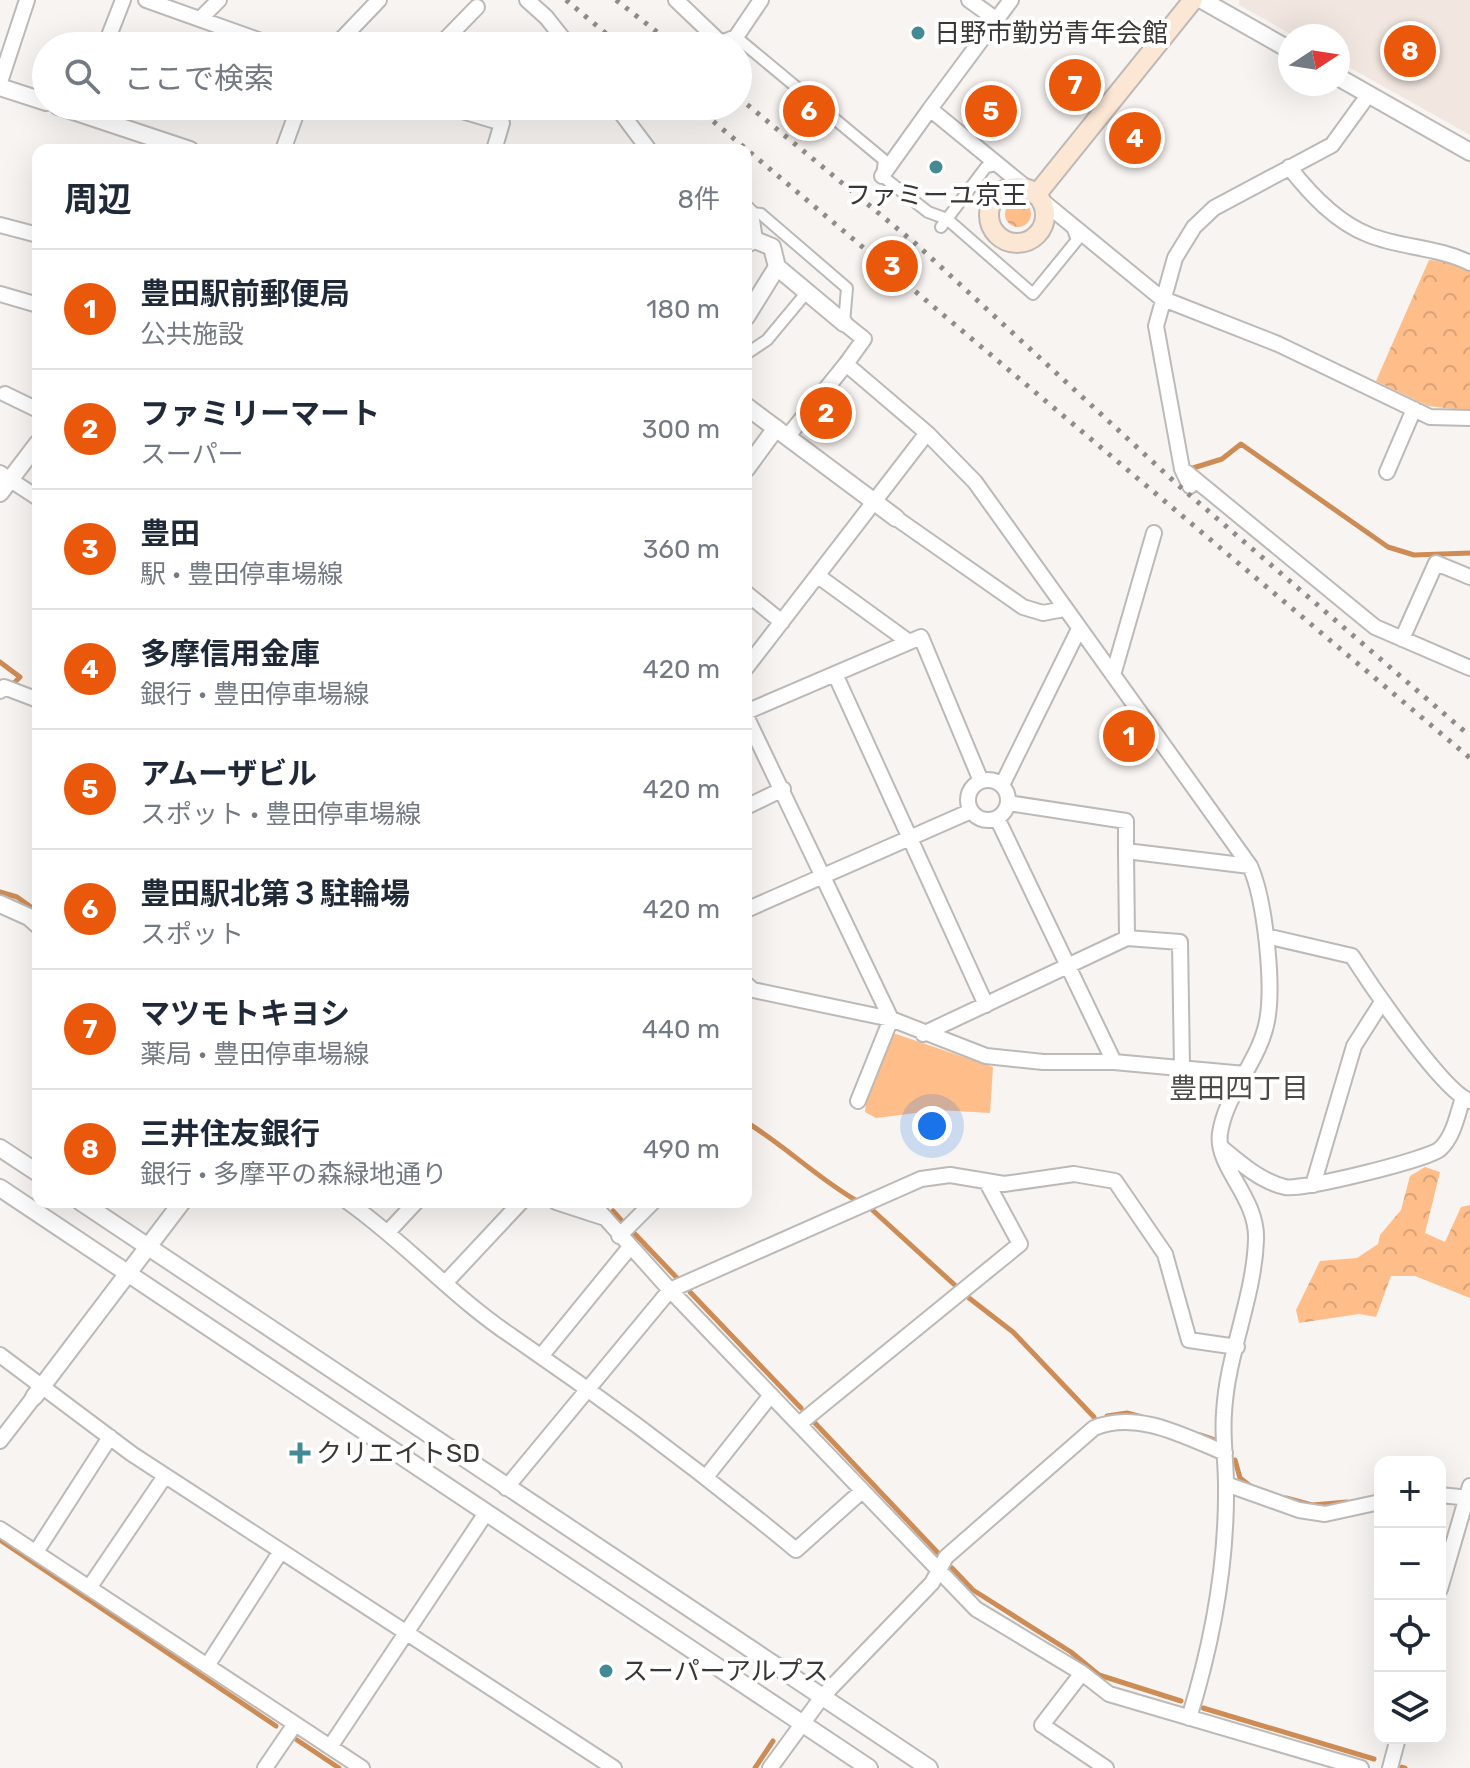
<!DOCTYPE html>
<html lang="ja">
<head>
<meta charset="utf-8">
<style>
  :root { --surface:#fff; --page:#f2f2f3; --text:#1f2937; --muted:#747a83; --line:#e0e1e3; --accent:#ea580c }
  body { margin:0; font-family:Rubik,"Noto Sans JP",sans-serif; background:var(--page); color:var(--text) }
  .controls { position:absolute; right:24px; bottom:24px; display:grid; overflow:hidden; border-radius:16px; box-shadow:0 8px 32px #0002 }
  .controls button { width:72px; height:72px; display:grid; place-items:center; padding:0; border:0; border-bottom:2px solid var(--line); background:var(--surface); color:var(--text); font:40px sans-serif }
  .compass { position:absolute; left:1278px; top:24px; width:72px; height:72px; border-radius:50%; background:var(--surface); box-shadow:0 8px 32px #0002; rotate:78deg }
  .you { position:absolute; left:932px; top:1126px; width:28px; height:28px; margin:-20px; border:6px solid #fff; border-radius:50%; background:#1a73e8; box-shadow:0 0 0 12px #1a73e833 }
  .badge { display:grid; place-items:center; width:52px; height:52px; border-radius:50%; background:var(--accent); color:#fff; font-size:26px; font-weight:700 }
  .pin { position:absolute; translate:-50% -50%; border:4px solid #fff; box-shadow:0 2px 8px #0006 }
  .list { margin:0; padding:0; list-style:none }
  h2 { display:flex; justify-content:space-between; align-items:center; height:104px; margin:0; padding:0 32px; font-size:34px }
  h2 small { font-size:26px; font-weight:400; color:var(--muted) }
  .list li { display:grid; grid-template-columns:52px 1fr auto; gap:24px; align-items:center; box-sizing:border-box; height:120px; padding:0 32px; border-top:2px solid var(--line) }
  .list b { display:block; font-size:30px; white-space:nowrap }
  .list p { margin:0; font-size:26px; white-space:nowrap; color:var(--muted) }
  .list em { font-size:26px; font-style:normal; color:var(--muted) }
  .icon { flex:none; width:44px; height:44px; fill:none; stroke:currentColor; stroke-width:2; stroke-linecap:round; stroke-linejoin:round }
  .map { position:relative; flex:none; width:1470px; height:1768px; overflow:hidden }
  .search { position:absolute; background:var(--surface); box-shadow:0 8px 32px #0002; left:32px; top:32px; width:720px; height:88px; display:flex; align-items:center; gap:20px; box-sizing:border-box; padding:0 28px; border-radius:44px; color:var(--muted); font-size:30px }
  .panel { position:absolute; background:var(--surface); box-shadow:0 8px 32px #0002; left:32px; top:144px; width:720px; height:1064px; border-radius:16px }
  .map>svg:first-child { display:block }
  .built { fill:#f2e7e0 }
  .forest { fill:url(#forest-crowns) }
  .green { fill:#febd89 }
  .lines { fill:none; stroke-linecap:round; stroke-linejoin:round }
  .stream { stroke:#cd8c56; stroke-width:5 }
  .pedestrian-casing { stroke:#bdb9b6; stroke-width:14 }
  .minor-casing { stroke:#bdb9b6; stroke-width:18 }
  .tertiary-casing { stroke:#bdb9b6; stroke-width:20 }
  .secondary-casing { stroke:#bdb9b6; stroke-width:22 }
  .pedestrian { stroke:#fff; stroke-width:10 }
  .minor { stroke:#fff; stroke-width:14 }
  .tertiary { stroke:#fff; stroke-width:16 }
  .secondary { stroke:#fce6d4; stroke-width:18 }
  .rail { stroke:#8f8d8b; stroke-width:5; stroke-dasharray:4 8; stroke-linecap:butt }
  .poi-dot { fill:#448a95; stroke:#fff; stroke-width:3 }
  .labels { text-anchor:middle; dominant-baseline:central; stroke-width:8; stroke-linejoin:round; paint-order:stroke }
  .poi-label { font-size:26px; fill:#3a3837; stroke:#fff; text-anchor:start }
  .neighbourhood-label { font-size:28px; fill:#4d4947; stroke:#fff }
</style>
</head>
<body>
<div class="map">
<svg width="1470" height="1768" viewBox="0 0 1470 1768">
  <defs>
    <pattern id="forest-crowns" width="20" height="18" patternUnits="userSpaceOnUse" patternTransform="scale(2)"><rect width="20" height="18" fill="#febd89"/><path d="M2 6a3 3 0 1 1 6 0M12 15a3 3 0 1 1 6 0" fill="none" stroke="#daa377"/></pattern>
  </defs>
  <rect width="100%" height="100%" fill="#f8f4f1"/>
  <path class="built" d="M1239 0H1470V135L1338 61V36H1294L1239 5Z"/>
  <path class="forest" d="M1005 214a13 13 0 1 1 26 0a13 13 0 1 1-26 0Z
    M1429 260 1453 262 1470 272V411L1428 406 1376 381Z
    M1425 1167 1440 1172 1425 1233 1445 1242 1461 1207 1470 1205V1298L1415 1276H1391L1376 1317 1359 1314 1299 1323 1296 1310 1320 1261 1357 1258 1378 1244 1380 1235 1401 1210 1410 1176Z"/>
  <path class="green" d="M893 1033 993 1067 990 1113 939 1110 876 1118 865 1112 869 1076Z"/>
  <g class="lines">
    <path class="stream" d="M1193 468 1222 459 1241 444 1388 547 1414 555 1470 553
      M0 662 20 677 10 687
      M0 892 17 897 38 912
      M746 1122C786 1146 819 1180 859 1202
      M868 1206 969 1298 1013 1332 1094 1417
      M613 1211 622 1221
      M633 1232 678 1279
      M690 1292 801 1408
      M1107 1416 1127 1413 1142 1417
      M814 1422 940 1555
      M1201 1435 1218 1441
      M1235 1460 1240 1478 1253 1488
      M1286 1498 1312 1505 1347 1502
      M0 1540 276 1726
      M952 1568 973 1590 1071 1652 1099 1675 1181 1701
      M1203 1708 1374 1759
      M297 1740 339 1768
      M1402 1767 1405 1768
      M755 1768 773 1741"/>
    <defs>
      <path id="pedestrian" d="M736 37 884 160 882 176 928 212 947 219 941 227
        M997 165 986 167 947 219 1033 294 1077 240 1072 227
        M751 213 761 214 847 288 844 323
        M746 354 767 340 807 292"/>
      <path id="minor" d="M146 0 275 46
        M527 0 546 17 569 46
        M676 0 721 43 736 37 761 0
        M969 0 997 20
        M200 19 219 0
        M105 46 123 0
        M335 46 379 0
        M439 46 477 7
        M0 82 27 0
        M445 106 502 123 494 150
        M616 106 649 150
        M930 109 1011 0
        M283 150 299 106
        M1289 167C1310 194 1336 222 1369 235 1401 248 1438 247 1470 263
        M882 176 930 109 1161 298 1278 344 1430 417 1470 418
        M746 208 751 213 755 240
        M0 225 38 235
        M0 294 38 305
        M844 323 864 339 846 364 927 433 975 482 1250 866C1265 899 1274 985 1267 1021 1260 1060 1226 1093 1220 1133 1215 1167 1258 1197 1256 1240 1254 1298 1227 1354 1224 1413 1222 1437 1226 1461 1226 1485 1227 1566 1213 1641 1189 1718
        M5 394 38 410
        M788 436 846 364
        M1186 472 1375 627 1470 668
        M1387 472 1414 409
        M0 473 38 498
        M1190 486 1182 469 1156 326 1175 258 1194 227 1214 208 1332 145 1369 94
        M896 518 1023 607 1043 613 1064 609
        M818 576 909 642
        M746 593 782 622
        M1402 639 1436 563 1470 577
        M746 668 927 433
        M835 674 986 1005
        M1113 675 1154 533
        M0 691 4 687 38 700
        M746 712 921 637 981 781
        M746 716 891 1019 858 1101
        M968 800a20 20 0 1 1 40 0a20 20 0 1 1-40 0Z
        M1002 785 1079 629
        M1008 803 1126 821V851L1250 866
        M746 807 783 789
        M997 818 1114 1062
        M746 910 971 811
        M1266 936 1352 956C1370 984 1443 1092 1470 1101
        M1127 938 1180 942 1182 1067
        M746 984 753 990 891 1019 986 1056 1043 1062H1114L1245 1074
        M923 1034 1127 938 1126 851
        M1222 1148C1240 1163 1262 1182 1285 1187 1301 1191 1429 1159 1440 1149 1454 1136 1457 1115 1463 1098
        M1313 1185 1354 1046 1382 1002
        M348 1202C406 1243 454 1298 513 1337 611 1404 705 1475 796 1550L862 1491
        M556 1202 602 1217
        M591 1202 670 1290 976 1609 1082 1673 1109 1694 1361 1768
        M389 1231 416 1202
        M619 1236 653 1202
        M447 1281 521 1202
        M0 1355 132 1454 614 1768
        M542 1355 630 1247
        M799 1424 1020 1244 986 1181
        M0 1441 34 1397
        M706 1477 771 1395
        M1226 1484 1299 1510 1325 1514 1380 1502
        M506 1488 670 1290 921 1179 950 1175 1004 1184 1074 1174 1115 1181 1165 1254 1189 1340 1237 1347
        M1440 1495 1470 1498
        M0 1529 362 1768
        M36 1552 110 1437
        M89 1588 165 1476
        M1440 1589 1470 1486
        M207 1666 281 1551
        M1082 1673 1042 1725 1106 1768
        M330 1747 486 1513
        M265 1768 295 1724
        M770 1768 822 1697 932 1583 946 1557 1094 1428C1137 1410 1184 1436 1225 1453
        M1390 1768 1398 1738"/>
      <path id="tertiary" d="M1202 0 1290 50
        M1338 77 1470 152
        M0 87 46 102
        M58 106 190 150
        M746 244 755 240 772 247 777 267 746 317
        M777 267 844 323
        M746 406 896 518
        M746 469 776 428
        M0 493 38 443
        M0 904 29 917 38 925
        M0 1148 38 1173
        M0 1188 869 1768
        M81 1202 929 1768
        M34 1397 182 1202"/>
      <path id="secondary" d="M989 215a28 28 0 1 1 56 0a28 28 0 1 1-56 0Z
        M1036 195 1193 0"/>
    </defs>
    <use href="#pedestrian" class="pedestrian-casing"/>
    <use href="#minor" class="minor-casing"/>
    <use href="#tertiary" class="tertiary-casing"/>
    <use href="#secondary" class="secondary-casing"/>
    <use href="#pedestrian" class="pedestrian"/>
    <use href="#minor" class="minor"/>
    <use href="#tertiary" class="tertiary"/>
    <use href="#secondary" class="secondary"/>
    <path class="rail" d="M566 0 621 46
      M616 0 675 46
      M738 97 916 244 1178 485 1470 736
      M695 106 1470 758"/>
  </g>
  <g class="poi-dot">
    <circle cx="918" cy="33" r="8"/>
    <circle cx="936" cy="167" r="8"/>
    <path d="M296 1441h8v8h8v8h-8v8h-8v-8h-8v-8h8z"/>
    <circle cx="606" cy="1671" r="8"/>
  </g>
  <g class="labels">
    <g class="poi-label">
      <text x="934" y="33">日野市勤労青年会館</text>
      <text x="936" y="195" text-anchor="middle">ファミーユ京王</text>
      <text x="316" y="1453">クリエイトSD</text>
      <text x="622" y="1671">スーパーアルプス</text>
    </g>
    <g class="neighbourhood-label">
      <text x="1239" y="1088">豊田四丁目</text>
    </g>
  </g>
</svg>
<div class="controls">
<button>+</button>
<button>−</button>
<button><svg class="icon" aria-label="locate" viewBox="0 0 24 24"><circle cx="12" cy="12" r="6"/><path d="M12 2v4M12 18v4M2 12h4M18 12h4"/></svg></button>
<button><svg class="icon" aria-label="layers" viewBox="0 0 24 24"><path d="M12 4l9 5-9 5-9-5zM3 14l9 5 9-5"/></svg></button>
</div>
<svg class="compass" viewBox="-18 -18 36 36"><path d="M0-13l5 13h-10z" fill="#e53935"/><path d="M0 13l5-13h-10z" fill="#747a83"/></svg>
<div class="you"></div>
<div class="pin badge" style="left:1129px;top:736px">1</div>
<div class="pin badge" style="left:826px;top:413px">2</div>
<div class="pin badge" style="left:892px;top:266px">3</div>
<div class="pin badge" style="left:1135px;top:138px">4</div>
<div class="pin badge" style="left:991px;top:111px">5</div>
<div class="pin badge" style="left:809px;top:111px">6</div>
<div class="pin badge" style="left:1075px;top:85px">7</div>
<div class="pin badge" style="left:1410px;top:51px">8</div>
<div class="search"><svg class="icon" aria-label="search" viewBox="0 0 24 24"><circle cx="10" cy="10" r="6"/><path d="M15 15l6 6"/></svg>ここで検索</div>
<section class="panel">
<h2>周辺<small>8件</small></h2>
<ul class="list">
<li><span class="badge">1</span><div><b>豊田駅前郵便局</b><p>公共施設</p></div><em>180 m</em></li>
<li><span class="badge">2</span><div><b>ファミリーマート</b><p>スーパー</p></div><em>300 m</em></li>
<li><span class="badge">3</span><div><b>豊田</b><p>駅 · 豊田停車場線</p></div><em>360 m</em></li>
<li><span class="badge">4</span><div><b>多摩信用金庫</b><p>銀行 · 豊田停車場線</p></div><em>420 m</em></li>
<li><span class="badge">5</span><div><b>アムーザビル</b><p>スポット · 豊田停車場線</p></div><em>420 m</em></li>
<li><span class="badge">6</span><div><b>豊田駅北第３駐輪場</b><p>スポット</p></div><em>420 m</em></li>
<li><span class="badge">7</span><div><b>マツモトキヨシ</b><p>薬局 · 豊田停車場線</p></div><em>440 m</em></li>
<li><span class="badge">8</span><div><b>三井住友銀行</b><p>銀行 · 多摩平の森緑地通り</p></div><em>490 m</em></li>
</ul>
</section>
</div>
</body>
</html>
